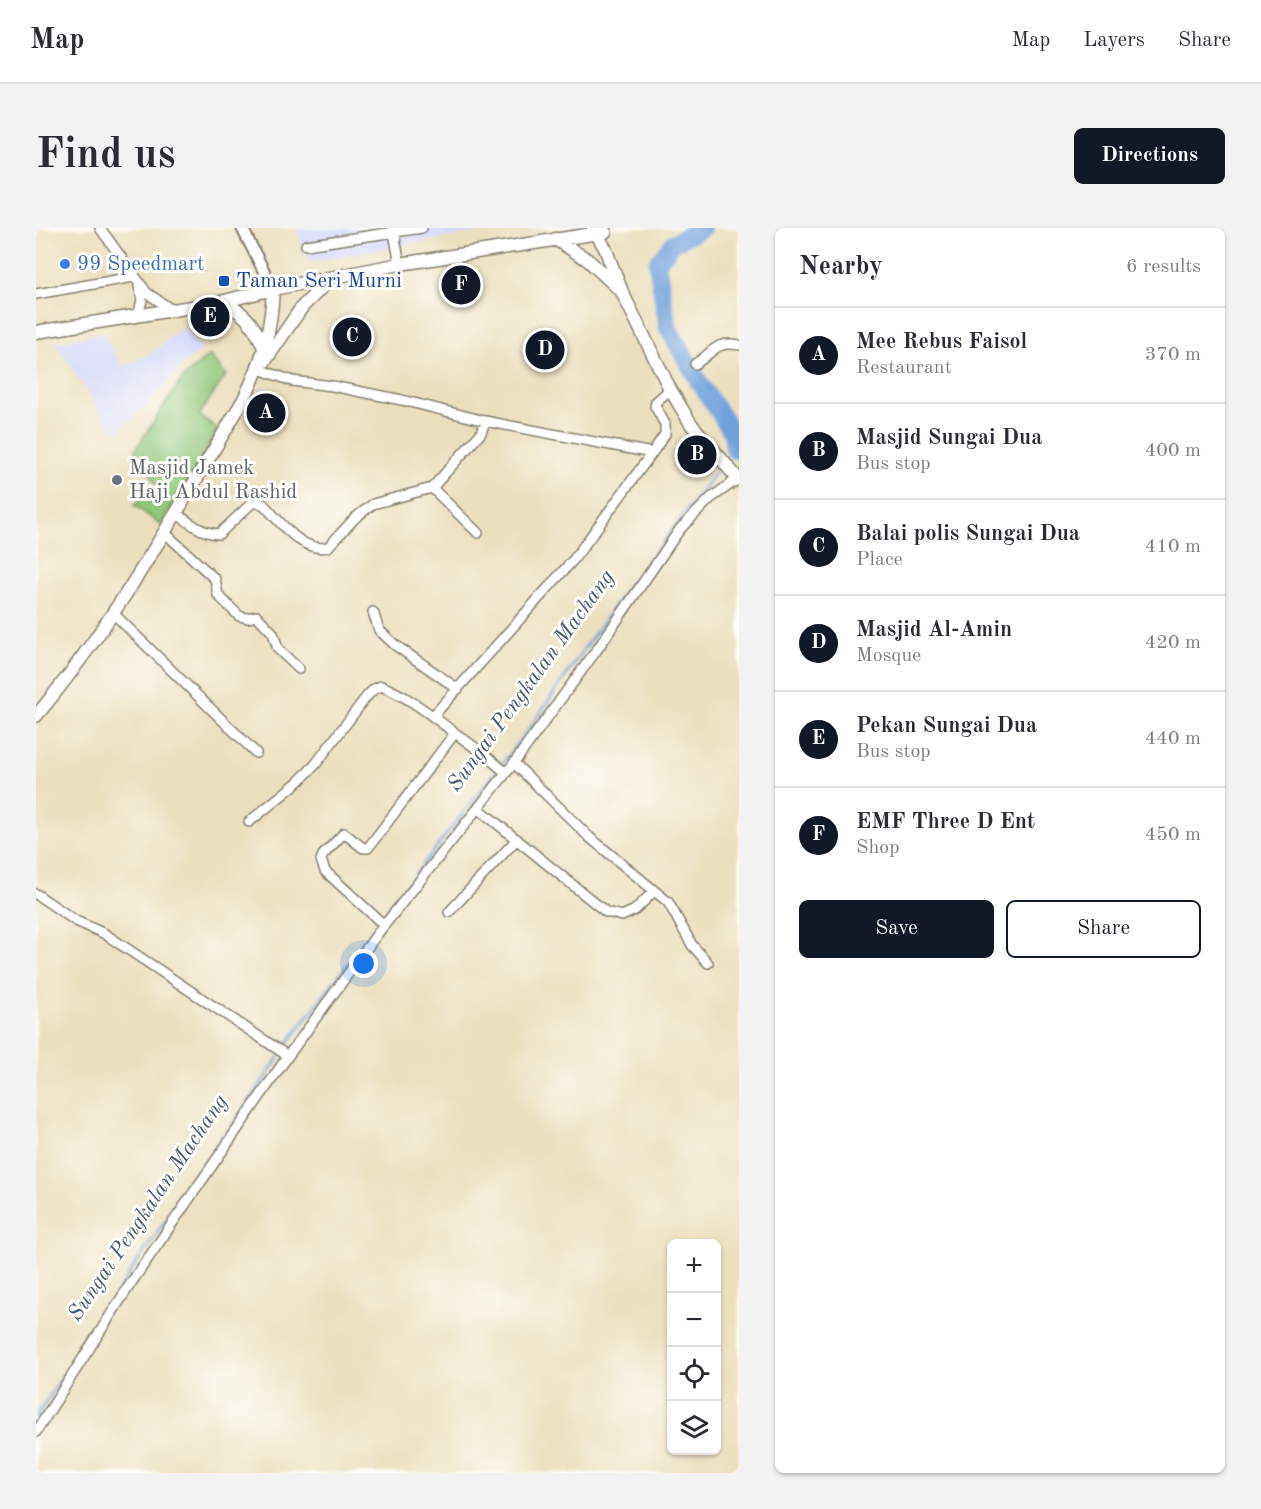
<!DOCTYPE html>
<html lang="en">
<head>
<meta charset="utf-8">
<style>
  :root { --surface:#fff; --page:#f2f2f3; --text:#2b2b33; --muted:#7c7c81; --line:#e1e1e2; --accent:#111827 }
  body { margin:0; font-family:"Old Standard TT",serif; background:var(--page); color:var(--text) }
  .controls { position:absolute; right:18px; bottom:18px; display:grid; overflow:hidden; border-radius:9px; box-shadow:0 2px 4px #0004 }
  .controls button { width:54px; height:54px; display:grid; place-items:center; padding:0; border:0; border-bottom:2px solid var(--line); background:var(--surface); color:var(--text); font:30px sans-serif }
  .you { position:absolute; left:328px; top:736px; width:21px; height:21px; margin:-15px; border:4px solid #fff; border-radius:50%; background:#1a73e8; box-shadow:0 0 0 9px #1a73e833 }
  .badge { display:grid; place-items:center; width:39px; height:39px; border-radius:50%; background:var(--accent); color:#fff; font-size:20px; font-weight:700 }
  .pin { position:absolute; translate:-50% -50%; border:3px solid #fff; box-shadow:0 2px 6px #0006 }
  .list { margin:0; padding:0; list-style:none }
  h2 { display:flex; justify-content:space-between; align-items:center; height:78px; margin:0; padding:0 24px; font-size:26px }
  h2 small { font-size:20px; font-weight:400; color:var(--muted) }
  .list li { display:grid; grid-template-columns:39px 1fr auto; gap:18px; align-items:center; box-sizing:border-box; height:96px; padding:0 24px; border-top:2px solid var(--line) }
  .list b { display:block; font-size:22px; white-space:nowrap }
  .list p { margin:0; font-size:20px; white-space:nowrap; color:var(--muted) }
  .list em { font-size:20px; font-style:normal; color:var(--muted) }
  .actions { display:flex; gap:12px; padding:18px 24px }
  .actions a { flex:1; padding:14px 0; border:2px solid var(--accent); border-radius:9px; text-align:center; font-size:21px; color:var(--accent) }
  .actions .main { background:var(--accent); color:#fff }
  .icon { flex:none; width:33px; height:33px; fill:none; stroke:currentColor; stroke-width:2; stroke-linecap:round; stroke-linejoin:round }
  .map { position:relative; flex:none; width:703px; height:1245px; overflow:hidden; border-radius:9px }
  header { display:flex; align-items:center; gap:36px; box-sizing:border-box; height:84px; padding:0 30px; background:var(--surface); border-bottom:2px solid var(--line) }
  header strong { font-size:28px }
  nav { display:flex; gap:33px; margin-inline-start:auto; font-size:21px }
  .intro { display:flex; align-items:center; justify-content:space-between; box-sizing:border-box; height:144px; padding:0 36px }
  h1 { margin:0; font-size:42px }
  .button { padding:15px 27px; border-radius:9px; background:var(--accent); color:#fff; font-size:21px; font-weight:700 }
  main { display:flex; gap:36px; padding:0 36px }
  aside { flex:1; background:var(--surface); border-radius:9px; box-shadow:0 2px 4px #0004 }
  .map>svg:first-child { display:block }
  .built { fill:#d3d8f9 }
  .green { fill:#90c77a; stroke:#56724b; stroke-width:1.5 }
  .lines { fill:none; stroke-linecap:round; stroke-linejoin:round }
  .stream { stroke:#71a1db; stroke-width:3 }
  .river { stroke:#71a1db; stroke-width:18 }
  .minor-casing { stroke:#847e6d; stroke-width:12 }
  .tertiary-casing { stroke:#847e6d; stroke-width:14 }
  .secondary-casing { stroke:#847e6d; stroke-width:15 }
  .minor { stroke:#fff; stroke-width:9 }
  .tertiary { stroke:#fff; stroke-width:10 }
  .secondary { stroke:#fff; stroke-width:12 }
  .shop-dot { fill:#3f7fe0; stroke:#fdfcf7; stroke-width:2 }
  .transit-dot { fill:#1a4fb4; stroke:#fdfcf7; stroke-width:2 }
  .worship-dot { fill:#6b7280; stroke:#fdfcf7; stroke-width:2 }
  .labels { text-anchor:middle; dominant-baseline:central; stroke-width:6; stroke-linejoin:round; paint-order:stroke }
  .shop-label { font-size:21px; fill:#366cbe; stroke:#fdfcf7; text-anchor:start }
  .transit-label { font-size:21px; fill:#164399; stroke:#fdfcf7; text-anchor:start }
  .worship-label { font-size:21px; fill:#5b616d; stroke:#fdfcf7; text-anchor:start }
  .water-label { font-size:22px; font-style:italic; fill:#425872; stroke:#fdfcf7 }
</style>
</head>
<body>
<header>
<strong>Map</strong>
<nav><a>Map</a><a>Layers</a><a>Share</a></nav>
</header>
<div class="intro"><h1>Find us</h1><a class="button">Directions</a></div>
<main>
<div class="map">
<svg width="703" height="1245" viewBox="0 0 703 1245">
  <rect width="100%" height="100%" fill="#fdfcf7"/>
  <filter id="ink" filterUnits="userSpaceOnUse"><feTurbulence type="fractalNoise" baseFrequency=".0167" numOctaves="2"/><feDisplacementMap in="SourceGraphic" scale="12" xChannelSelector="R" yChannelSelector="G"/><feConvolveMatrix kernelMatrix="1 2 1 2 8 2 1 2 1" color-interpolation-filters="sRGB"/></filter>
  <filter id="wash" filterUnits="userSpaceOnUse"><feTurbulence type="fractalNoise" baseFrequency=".008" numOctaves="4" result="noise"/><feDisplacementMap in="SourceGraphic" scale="24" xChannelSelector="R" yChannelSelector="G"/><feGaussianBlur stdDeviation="1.35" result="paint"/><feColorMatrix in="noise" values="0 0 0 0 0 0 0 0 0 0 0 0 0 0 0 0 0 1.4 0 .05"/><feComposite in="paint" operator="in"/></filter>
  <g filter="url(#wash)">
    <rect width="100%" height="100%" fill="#ecdfbe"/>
    <path class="built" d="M260 0H463L273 34Z
      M147 99 166 122 146 137 120 167 83 203 75 200 19 114 67 105 86 139 113 127Z
      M227 158 246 169 235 197 212 187Z"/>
    <path class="green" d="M173 127 190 147 163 187 182 201 125 297 98 277 122 259 99 222 146 151Z"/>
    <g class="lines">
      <path class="stream" d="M346 689 496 497 573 385 681 243
        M249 819 340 698
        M0 1189 103 1031 244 828"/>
      <path class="river" d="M666 0 637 15 621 35 632 100 663 154 696 204 698 222"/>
    </g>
  </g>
  <g filter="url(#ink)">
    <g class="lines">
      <defs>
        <path id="minor" d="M64 0 111 65 136 82
          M357 0 364 36
          M270 17 386 0
          M0 66 98 49
          M102 88 106 72 103 58
          M659 136C676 126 679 112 703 117
          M223 141 256 153 296 158 366 172 449 193 616 225
          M396 260 442 305
          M140 285C154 295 165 305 183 306L217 274 227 276C244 293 265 325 292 319L319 290 337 276 396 260 445 205 449 193
          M128 304 179 351 182 367 203 388 211 390 221 388 237 405 242 421 263 441
          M337 384 343 402 359 417 422 461
          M77 385 220 525
          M397 488 538 331 616 225 629 206V196L619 178 620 174 634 161
          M478 535 552 608 632 674 656 717 672 735
          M442 580 570 684 586 688 599 682 618 663
          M213 594 262 554 279 537 331 468 338 461 345 458C372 468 396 488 419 505 437 518 454 530 470 545
          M0 666 40 693 69 706 252 828
          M413 684 481 611
          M348 697 289 643 285 632 287 627 308 605 327 620H332L419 505
          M0 1204 95 1055 252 828 342 705 478 535 560 423 644 301 675 270 703 250"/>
        <path id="tertiary" d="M206 0 237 61"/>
        <path id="secondary" d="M557 0 569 20 586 64 634 161 655 196 703 252
          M519 11 552 32 582 60
          M184 76C208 79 221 102 229 122
          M0 104 180 75 237 61 364 36 569 4
          M229 133 266 79 294 51
          M0 488C82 391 143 279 208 171 227 132 235 104 237 61"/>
      </defs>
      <use href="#minor" class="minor-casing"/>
      <use href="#tertiary" class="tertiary-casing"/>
      <use href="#secondary" class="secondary-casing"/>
      <use href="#minor" class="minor"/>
      <use href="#tertiary" class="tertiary"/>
      <use href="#secondary" class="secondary"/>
    </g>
  </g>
  <circle class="shop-dot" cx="29" cy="36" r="6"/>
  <rect class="transit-dot" x="182" y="47" width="12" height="12" rx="3"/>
  <circle class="worship-dot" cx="81" cy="252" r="6"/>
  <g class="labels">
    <g class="shop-label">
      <text x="41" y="36">99 Speedmart</text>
    </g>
    <g class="transit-label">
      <text x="200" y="53">Taman Seri Murni</text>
    </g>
    <g class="worship-label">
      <text x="93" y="240">Masjid Jamek<tspan x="93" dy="24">Haji Abdul Rashid</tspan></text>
    </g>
    <g class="water-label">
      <text transform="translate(495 453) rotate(-54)">Sungai Pengkalan Machang</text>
      <text transform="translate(112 980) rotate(-56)">Sungai Pengkalan Machang</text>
    </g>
  </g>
</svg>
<div class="controls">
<button>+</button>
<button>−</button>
<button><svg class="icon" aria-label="locate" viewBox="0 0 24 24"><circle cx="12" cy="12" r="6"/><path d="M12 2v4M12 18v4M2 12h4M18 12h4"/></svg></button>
<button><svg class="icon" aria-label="layers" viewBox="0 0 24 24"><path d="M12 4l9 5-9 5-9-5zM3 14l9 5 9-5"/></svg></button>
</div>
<div class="you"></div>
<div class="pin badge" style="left:230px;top:185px">A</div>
<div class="pin badge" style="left:661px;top:227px">B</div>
<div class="pin badge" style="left:316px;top:109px">C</div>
<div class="pin badge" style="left:509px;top:122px">D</div>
<div class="pin badge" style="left:174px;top:89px">E</div>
<div class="pin badge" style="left:425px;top:57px">F</div>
</div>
<aside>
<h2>Nearby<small>6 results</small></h2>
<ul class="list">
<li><span class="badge">A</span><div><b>Mee Rebus Faisol</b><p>Restaurant</p></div><em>370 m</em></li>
<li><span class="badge">B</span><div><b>Masjid Sungai Dua</b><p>Bus stop</p></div><em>400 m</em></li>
<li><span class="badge">C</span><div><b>Balai polis Sungai Dua</b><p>Place</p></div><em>410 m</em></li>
<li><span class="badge">D</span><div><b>Masjid Al-Amin</b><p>Mosque</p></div><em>420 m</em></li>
<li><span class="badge">E</span><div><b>Pekan Sungai Dua</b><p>Bus stop</p></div><em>440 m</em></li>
<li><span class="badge">F</span><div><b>EMF Three D Ent</b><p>Shop</p></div><em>450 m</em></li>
</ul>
<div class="actions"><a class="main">Save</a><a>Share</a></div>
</aside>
</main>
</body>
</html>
